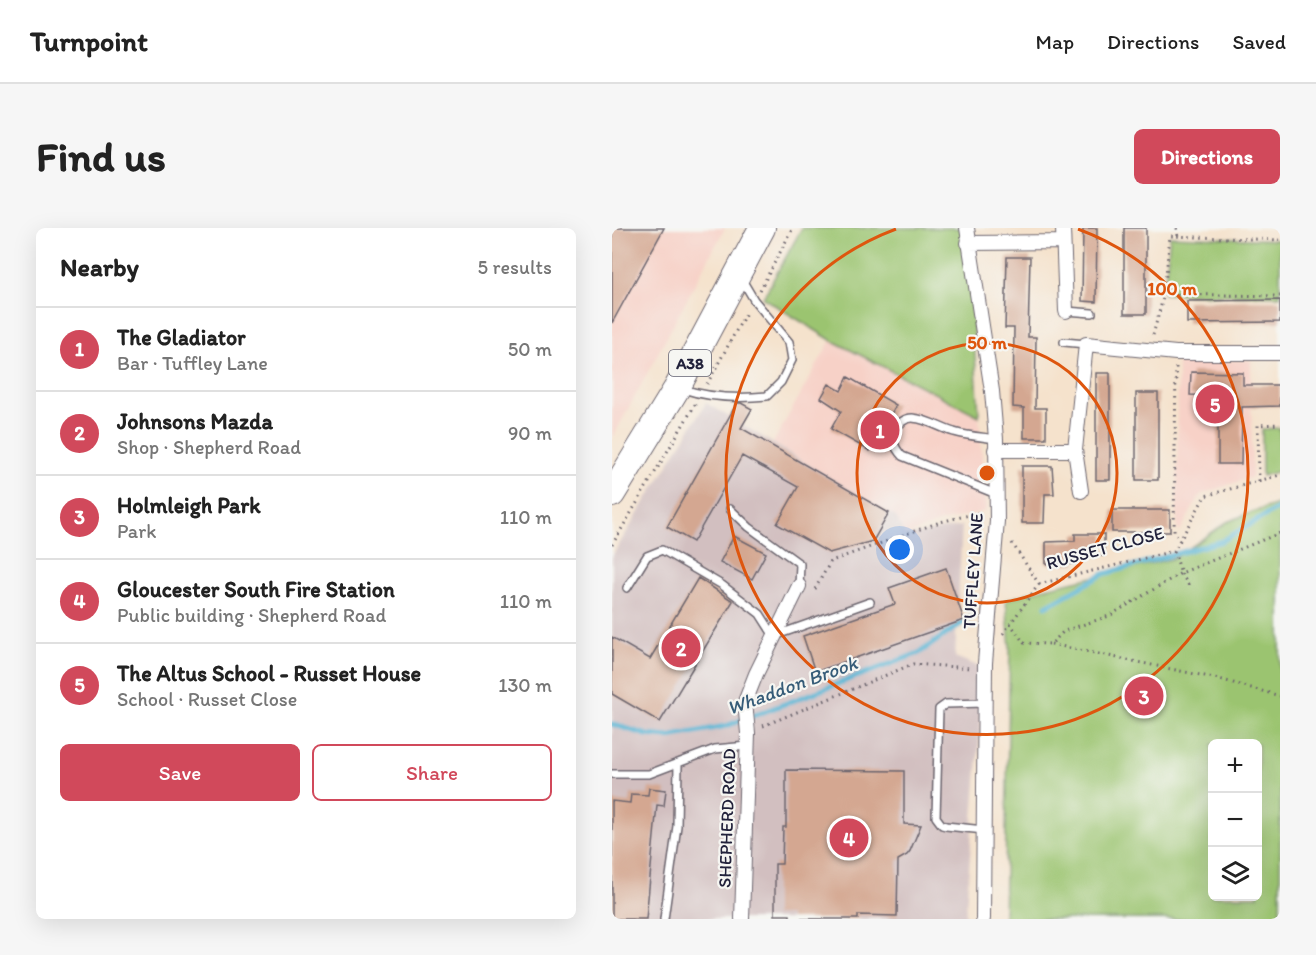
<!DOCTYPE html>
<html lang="en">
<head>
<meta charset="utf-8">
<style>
  :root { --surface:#fff; --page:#f6f6f6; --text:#222; --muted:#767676; --line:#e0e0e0; --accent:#d1495b }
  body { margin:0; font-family:Itim,sans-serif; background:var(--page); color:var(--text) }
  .controls { position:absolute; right:18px; bottom:18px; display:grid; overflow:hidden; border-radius:9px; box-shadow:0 6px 24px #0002 }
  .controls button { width:54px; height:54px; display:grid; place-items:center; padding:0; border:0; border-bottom:2px solid var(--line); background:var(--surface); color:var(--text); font:30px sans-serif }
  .you { position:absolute; left:288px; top:322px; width:21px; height:21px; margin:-15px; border:4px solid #fff; border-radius:50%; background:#1a73e8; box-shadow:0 0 0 9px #1a73e833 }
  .badge { display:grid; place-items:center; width:39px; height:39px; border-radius:50%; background:var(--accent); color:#fff; font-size:20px; font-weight:700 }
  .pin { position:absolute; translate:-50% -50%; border:3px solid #fff; box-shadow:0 2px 6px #0006 }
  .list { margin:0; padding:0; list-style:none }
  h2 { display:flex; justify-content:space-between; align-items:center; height:78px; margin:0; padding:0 24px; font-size:26px }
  h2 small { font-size:20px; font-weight:400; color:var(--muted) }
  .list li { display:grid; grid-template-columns:39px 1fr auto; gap:18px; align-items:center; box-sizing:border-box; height:84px; padding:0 24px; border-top:2px solid var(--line) }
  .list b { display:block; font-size:22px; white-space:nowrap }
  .list p { margin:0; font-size:20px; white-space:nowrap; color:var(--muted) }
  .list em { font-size:20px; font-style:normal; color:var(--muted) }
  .actions { display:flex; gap:12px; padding:18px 24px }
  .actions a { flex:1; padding:14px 0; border:2px solid var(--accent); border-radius:9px; text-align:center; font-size:21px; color:var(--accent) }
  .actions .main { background:var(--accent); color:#fff }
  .icon { flex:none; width:33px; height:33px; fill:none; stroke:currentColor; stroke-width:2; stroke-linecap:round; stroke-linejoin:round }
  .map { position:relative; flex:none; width:668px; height:691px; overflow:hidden; border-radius:9px }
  header { display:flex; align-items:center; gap:36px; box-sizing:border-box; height:84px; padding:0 30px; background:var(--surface); border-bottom:2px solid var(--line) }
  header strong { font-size:28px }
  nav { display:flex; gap:33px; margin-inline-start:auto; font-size:21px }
  .intro { display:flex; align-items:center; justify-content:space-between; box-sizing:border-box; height:144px; padding:0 36px }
  h1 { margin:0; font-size:42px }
  .button { padding:15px 27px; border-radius:9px; background:var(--accent); color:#fff; font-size:21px; font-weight:700 }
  main { display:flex; gap:36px; padding:0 36px }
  aside { flex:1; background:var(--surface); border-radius:9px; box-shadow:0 6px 24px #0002 }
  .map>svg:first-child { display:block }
  .built { fill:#f7d1c7 }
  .industrial { fill:#d2bfc0 }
  .green { fill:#9bc470; stroke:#5e7356; stroke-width:1.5; fill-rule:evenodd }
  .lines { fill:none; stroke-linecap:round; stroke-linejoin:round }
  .stream { stroke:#55b3d3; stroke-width:5 }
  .building { fill:#d4a791 }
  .lane-casing { stroke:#6c656e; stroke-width:10 }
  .street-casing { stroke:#6c656e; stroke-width:16 }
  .highway-casing { stroke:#6c656e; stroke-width:28 }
  .path { stroke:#6c656e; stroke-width:3; stroke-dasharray:1.5 4.5; stroke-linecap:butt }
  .lane { stroke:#fff; stroke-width:7 }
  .street { stroke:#fff; stroke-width:14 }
  .highway { stroke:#fff; stroke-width:26 }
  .ring { fill:none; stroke:#de560e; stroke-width:3 }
  .labels { text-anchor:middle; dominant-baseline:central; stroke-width:4.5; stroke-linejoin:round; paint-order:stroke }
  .shield { fill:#f6f6f2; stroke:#626272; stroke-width:1.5 }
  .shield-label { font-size:16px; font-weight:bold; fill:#22223b }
  .street-label { font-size:18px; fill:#22223b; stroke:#f6f6f2 }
  .water-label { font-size:20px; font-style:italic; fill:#365c78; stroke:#f6f6f2 }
  .centre { fill:#de560e; stroke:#f6f6f2; stroke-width:3 }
  .ring-label { font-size:18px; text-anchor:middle; font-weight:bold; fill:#de560e; stroke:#f6f6f2; stroke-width:4.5; stroke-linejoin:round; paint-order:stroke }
</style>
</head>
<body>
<header>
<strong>Turnpoint</strong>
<nav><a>Map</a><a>Directions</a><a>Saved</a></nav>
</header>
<div class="intro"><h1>Find us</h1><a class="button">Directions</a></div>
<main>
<aside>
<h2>Nearby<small>5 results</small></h2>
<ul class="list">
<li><span class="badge">1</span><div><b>The Gladiator</b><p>Bar · Tuffley Lane</p></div><em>50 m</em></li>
<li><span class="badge">2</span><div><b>Johnsons Mazda</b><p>Shop · Shepherd Road</p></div><em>90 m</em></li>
<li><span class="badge">3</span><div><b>Holmleigh Park</b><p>Park</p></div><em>110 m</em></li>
<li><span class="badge">4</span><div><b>Gloucester South Fire Station</b><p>Public building · Shepherd Road</p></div><em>110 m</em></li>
<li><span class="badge">5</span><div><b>The Altus School - Russet House</b><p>School · Russet Close</p></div><em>130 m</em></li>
</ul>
<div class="actions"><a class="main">Save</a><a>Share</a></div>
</aside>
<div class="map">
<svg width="668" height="691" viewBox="0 0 668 691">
  <rect width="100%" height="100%" fill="#f6f6f2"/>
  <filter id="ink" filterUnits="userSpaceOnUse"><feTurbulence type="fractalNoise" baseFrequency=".0167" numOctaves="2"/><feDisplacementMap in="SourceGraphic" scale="12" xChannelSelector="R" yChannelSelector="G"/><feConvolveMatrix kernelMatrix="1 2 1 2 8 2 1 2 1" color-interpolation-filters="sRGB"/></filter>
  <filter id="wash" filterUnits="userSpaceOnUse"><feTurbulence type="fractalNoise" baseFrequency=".008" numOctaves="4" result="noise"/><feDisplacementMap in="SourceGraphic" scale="24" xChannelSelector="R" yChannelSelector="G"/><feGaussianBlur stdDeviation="1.35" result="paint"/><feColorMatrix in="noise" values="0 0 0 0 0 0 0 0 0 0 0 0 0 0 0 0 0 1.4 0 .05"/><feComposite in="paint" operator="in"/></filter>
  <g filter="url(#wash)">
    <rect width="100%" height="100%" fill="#f5e2cc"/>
    <path class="built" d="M0 0H113L0 211Z
      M219 112 367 188 374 283 328 294 293 308 283 289 161 215Z
      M639 132 640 249 589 266 568 303 565 301 566 134Z"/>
    <path class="industrial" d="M94 175 284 289 293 308 350 298 343 429 373 441 353 691H0V328Z"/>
    <path class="green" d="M190 0H355L367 188 219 112 151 70Z
      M558 8 668 12V68L552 66Z
      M668 200V243L650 248V201Z
      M668 275V691H392L398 420 394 372 429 361 563 330 615 294 635 286ZM600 516H646V668H600Z"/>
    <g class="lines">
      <path class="stream" d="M434 378 492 346 610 313 668 279
        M0 496 35 507 56 509 114 498 307 425 359 389"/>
    </g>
    <g id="blocks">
      <path class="building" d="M0 0H52L0 95Z
        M471 0H485L484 74 470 73Z
        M512 0H534V86H512Z
        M395 29H418L416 109H424L423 180H434V210H412V180L401 179 402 100H393Z
        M668 72V94L575 95V73Z
        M579 144 631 145V157H668V178L630 179 629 236H606V168L578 167Z
        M484 145H498V252H484Z
        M236 149 284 177 258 223 219 201 229 183 209 170 217 156 229 163Z
        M524 165H546V252H524Z
        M125 175H129L140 181 129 200 277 285 261 313 217 325 165 296 186 259 130 228 81 314 55 299Z
        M410 238H440L442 266H433L432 295H410Z
        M500 282H558V304H500Z
        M463 306H492V328H463L464 336H434V314L463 313Z
        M122 308 154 325 140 351 108 334Z
        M334 340 352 392 203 444 191 408 283 376 277 360Z
        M86 350 121 373 48 494 0 466V409L38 431Z
        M174 542 292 543V596L309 597 298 623 295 627 286 632 285 688 246 687V691H178V687H163V636H170L171 599H174Z
        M37 560 54 562 52 578 45 577 34 691H0V573L18 575 19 566 36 567Z"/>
    </g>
  </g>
  <g filter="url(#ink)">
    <use href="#blocks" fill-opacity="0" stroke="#6c656e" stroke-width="1.5"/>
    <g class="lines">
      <defs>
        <path id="lane" d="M454 83 480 85
          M452 114 474 116
          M71 161C98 170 126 171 155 168L169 154 180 132 177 114 142 72 129 50
          M384 266 290 228C283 220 279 213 284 203 294 176 323 199 342 204 355 208 370 209 384 211
          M118 281 137 299 188 336 187 358
          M15 360 35 328 50 322 110 357 148 386 162 408 258 374
          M0 546H37L103 521 135 518
          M372 602 334 598 330 597 324 589 327 481 334 476 373 475
          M52 691 65 598 66 536"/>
        <path id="street" d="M355 0 380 163 384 211 385 293 373 435 371 691
          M451 0 454 83
          M356 15 450 14
          M383 222H463L474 116 564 125H668
          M463 222 469 263
          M130 691 136 505 133 474 144 446 187 358"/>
        <path id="highway" d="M0 266 65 160 150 0"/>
      </defs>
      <use href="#lane" class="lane-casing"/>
      <use href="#street" class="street-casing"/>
      <use href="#highway" class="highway-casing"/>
      <path class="path" d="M565 0 566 8
        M148 62 181 0
        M553 66 668 68
        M541 107 552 66 558 8 668 12
        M564 139 562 303 567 312
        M95 156 135 83
        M647 253 646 197 668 196
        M400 315 427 356
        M0 317 84 175
        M562 323 569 345 577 358
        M427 356 562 323 593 268 668 247
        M203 361 219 333 328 294 370 284
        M398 395 412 415 439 416 452 403 497 388 569 345 668 305
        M391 406 427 356
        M439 416 607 451 668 468
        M151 498 301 436 360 440"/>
      <use href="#lane" class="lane"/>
      <use href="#street" class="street"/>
      <use href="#highway" class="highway"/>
    </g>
  </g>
  <g class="ring">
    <circle cx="375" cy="245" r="130"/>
    <path d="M466 1A261 261 0 1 1 284 1"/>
  </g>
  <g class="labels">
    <rect class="shield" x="57" y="122" width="42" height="26" rx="4.5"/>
    <g class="shield-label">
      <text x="78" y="135">A38</text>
    </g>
    <g class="street-label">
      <text transform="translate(493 320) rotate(-15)">RUSSET CLOSE</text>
      <text transform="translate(361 343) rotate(-86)">TUFFLEY LANE</text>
      <text transform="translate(115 590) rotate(-88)">SHEPHERD ROAD</text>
    </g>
    <g class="water-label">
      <text transform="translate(180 457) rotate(-20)">Whaddon Brook</text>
    </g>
  </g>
  <circle cx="375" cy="245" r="9" class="centre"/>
  <g class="ring-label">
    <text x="560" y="67">100 m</text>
    <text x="375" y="121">50 m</text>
  </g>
</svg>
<div class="controls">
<button>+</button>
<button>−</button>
<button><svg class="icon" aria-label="layers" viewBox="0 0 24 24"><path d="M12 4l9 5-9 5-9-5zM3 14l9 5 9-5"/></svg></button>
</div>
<div class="you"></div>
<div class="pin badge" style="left:268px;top:202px">1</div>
<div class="pin badge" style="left:69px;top:420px">2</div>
<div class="pin badge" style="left:532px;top:468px">3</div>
<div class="pin badge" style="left:237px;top:610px">4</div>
<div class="pin badge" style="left:603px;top:176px">5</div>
</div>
</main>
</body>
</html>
